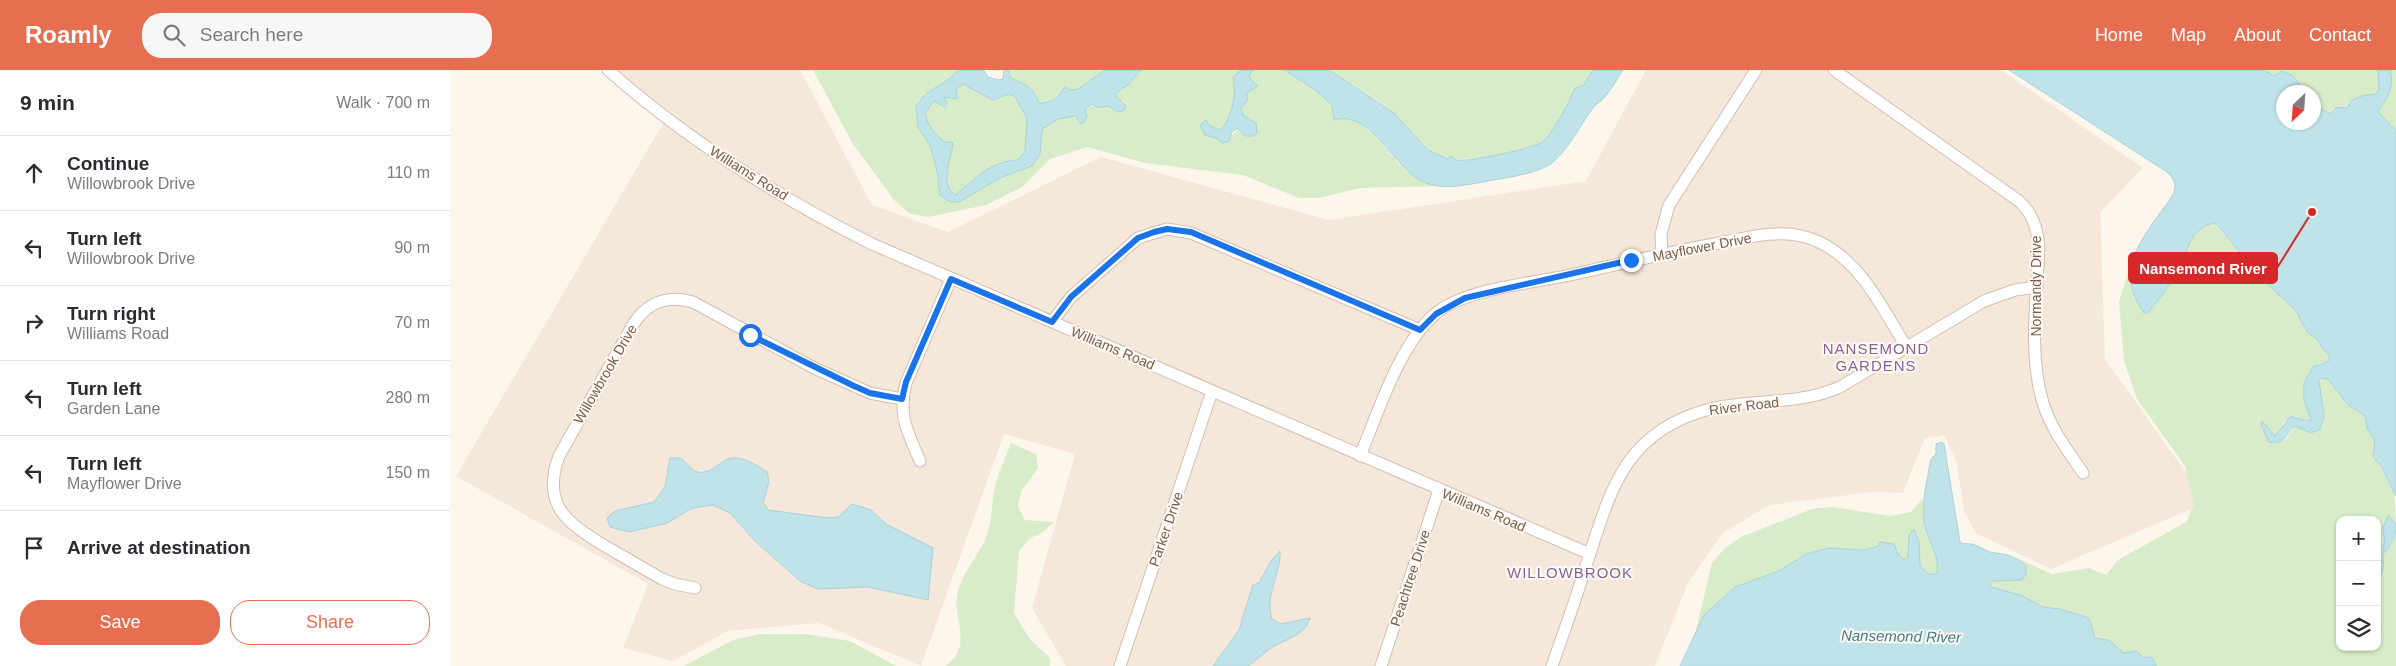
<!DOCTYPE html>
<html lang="en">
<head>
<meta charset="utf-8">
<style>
  :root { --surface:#fff; --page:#f7f7f7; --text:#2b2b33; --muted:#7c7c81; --line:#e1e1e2; --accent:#e76f51 }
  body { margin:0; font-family:Helvetica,sans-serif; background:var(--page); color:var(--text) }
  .controls { position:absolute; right:15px; bottom:15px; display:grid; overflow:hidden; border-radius:10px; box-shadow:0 1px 4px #0004 }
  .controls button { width:45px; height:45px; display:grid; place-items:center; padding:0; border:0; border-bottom:1px solid var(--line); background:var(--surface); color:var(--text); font:25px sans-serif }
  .compass { position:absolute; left:1826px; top:15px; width:45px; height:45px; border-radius:50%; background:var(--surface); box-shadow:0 1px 4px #0004; rotate:205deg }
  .stop { position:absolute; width:15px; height:15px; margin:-11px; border:4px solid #1a73e8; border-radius:50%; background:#fff }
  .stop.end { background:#1a73e8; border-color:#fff; box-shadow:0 1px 5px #0008 }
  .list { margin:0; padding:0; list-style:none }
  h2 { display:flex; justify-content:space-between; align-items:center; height:65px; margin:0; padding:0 20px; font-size:21px }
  h2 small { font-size:16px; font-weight:400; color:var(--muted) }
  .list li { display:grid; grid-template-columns:32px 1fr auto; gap:15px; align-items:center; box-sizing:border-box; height:75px; padding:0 20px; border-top:1px solid var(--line) }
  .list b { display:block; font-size:19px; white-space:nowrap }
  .list p { margin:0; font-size:16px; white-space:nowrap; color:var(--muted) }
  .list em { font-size:16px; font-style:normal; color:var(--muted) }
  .actions { display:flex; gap:10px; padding:15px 20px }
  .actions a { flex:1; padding:11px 0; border:1px solid var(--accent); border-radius:20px; text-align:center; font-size:18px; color:var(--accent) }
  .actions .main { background:var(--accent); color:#fff }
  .icon { flex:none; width:28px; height:28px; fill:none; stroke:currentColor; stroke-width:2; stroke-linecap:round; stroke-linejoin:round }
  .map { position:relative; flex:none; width:1946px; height:596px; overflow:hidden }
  header { display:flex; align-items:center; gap:30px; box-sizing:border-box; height:70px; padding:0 25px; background:var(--accent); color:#fff }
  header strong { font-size:24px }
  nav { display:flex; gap:28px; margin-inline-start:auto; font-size:18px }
  .search { width:350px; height:45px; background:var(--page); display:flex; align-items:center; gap:12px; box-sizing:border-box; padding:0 18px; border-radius:20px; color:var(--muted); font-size:19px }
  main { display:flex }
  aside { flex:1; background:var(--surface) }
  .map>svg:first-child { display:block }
  .residential { fill:#f5e8da }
  .green { fill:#d8ecc9 }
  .water { fill:#bfe3e8; stroke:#a5d3da; fill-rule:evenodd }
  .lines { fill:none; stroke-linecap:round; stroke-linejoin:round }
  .minor-casing { stroke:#d1beb0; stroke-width:13 }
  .minor { stroke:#fff; stroke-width:11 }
  .route { stroke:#1a73e8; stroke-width:6 }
  .labels { text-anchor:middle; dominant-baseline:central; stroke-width:4; stroke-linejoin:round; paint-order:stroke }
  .street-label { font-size:14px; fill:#7a5c4d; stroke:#fffaf3 }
  .neighbourhood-label { font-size:15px; letter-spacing:1px; fill:#846695; stroke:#fffaf3 }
  .water-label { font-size:15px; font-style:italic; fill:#437c86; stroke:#fffaf3 }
  .leader { fill:none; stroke:#d62828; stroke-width:2 }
  .callout-dot { fill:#d62828; stroke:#fffaf3; stroke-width:2 }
  .callout { fill:#d62828; stroke:#d62828; stroke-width:2 }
  .callout-label { font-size:15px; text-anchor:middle; font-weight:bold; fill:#fff }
</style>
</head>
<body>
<header>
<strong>Roamly</strong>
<div class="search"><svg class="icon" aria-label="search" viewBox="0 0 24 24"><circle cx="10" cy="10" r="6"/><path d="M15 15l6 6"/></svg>Search here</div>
<nav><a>Home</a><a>Map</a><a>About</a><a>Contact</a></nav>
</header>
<main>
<aside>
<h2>9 min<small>Walk · 700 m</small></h2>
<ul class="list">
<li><svg class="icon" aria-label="ahead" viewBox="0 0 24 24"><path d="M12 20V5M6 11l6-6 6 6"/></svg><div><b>Continue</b><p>Willowbrook Drive</p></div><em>110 m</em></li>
<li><svg class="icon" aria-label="left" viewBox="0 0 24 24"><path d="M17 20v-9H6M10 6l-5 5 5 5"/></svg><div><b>Turn left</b><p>Willowbrook Drive</p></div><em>90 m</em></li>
<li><svg class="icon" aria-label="right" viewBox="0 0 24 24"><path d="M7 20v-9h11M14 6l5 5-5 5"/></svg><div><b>Turn right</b><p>Williams Road</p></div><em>70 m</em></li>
<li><svg class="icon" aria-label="left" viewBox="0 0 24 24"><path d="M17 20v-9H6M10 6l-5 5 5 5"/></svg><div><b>Turn left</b><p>Garden Lane</p></div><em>280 m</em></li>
<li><svg class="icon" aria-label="left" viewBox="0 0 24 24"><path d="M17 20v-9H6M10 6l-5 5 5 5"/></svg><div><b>Turn left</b><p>Mayflower Drive</p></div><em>150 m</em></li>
<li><svg class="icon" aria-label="arrive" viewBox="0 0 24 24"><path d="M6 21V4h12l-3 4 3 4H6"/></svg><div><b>Arrive at destination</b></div></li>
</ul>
<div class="actions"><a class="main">Save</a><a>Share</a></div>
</aside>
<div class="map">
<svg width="1946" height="596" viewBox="0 0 1946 596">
  <rect width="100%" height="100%" fill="#fdf6ec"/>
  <path class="residential" d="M167 0H350L422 135 498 162 651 87 879 150 1136 111 1196 0H1551L1693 98 1650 142 1655 289 1757 432 1601 499 1526 463 1514 442 1507 393 1494 365 1475 368 1453 423 1422 422 1320 435 1273 463 1238 513 1205 596H616L582 538 625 384 554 364 471 596 369 553 278 561 223 591 173 578 198 514 6 406 218 45Z"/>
  <path class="green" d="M363 0H508C499 13 480 20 468 31V57L480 75 486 96 487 112 509 132 550 108 571 101 590 84 592 59 608 49 626 45 628 47C641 31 652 33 669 42L676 36 665 25 666 23 678 15 691 0H791L783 7C787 24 782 44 773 58L769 60 759 55 756 50 755 65 779 71C784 58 792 58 806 53L793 45 791 39 797 31V23L806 12 800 8 799 5 803 0H834L864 19 894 47 909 52 926 67 950 95 976 113 991 116 910 118 869 128H849L793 105 695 93 637 77 600 89 572 117 536 135 478 147 459 143 444 130 403 74Z
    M558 0H655L628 19 614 20 599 32 589 33C581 11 571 18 558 5Z
    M879 0H1143L1133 16 1125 18C1119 34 1106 58 1094 70 1083 81 1005 95 990 87 971 77 959 57 943 42 924 25 900 15 879 0Z
    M1814 0H1928L1929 19 1926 24C1907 26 1895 36 1880 44L1864 34V22H1856L1853 16 1820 5Z
    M1940 0H1946V61L1928 42C1937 29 1945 16 1940 0Z
    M513 14 543 30 559 24 565 27 577 48 575 83 568 90C541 91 525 109 505 125 489 114 501 89 503 75L502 72 494 73C484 63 478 57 475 43L484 31 491 35 494 27Z
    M1764 153 1809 206 1846 241 1857 262 1867 269 1873 279 1879 284V291L1869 293 1854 330 1861 350 1858 351 1846 346 1834 352 1825 366 1812 351 1811 355 1819 371 1827 373 1836 369 1845 356 1861 363 1873 336 1868 317 1872 308 1878 309 1896 334 1915 346 1917 358 1925 371 1923 386 1944 420 1946 454 1939 446 1933 458 1935 473 1927 483V450H1890V577H1927V509C1936 503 1933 493 1933 484L1942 475 1946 465V596H1706L1702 587 1674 583 1668 577 1645 568 1639 548 1610 539 1593 537 1570 525 1541 517 1540 514 1543 511H1564L1576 497 1569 489 1602 504 1639 498 1656 505 1668 490 1736 452 1744 434 1735 396 1687 329 1674 291 1669 232 1681 193V219L1716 220C1727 197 1737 160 1764 153Z
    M561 373 586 384 588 398 571 422 568 436 575 450 604 452 593 462 579 469 569 481 564 543 579 568 600 588V596H495C524 577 503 549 507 526 511 501 532 484 538 461 543 447 541 431 545 416 549 401 556 387 561 373Z
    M1473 428C1474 436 1473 444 1474 452 1477 469 1491 487 1486 504H1478L1470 495 1469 472 1459 465 1458 487 1454 489 1429 476 1413 480 1379 478 1356 484 1329 501 1285 517 1246 560 1262 493 1275 478 1291 467 1362 439 1382 437 1441 446 1461 442Z
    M310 564H355L400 571 446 596H234L283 570Z"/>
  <path class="water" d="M508 0H534L538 7 548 10 553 9 554 0H558L561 8C575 14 584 18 589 33 600 34 611 26 615 16L620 20 628 19 655 0H691L678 15 666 23V26L676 36 673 41 669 42 658 36 648 38 643 34 635 39 637 47 632 54 630 53 626 46 608 49 592 59 590 84 582 96 550 108 509 132H500L490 125 486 96 480 75 468 57 466 37C474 18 497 16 508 0ZM513 14 543 30 559 24 565 27 577 48 575 82 568 90C540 91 526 109 505 125 489 114 501 89 503 75L502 72H494C484 63 478 57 475 43L484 31 495 37 497 34 494 27 507 29 506 19Z
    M791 0H803L799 5 800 8 808 16 797 23V31L791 39 793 45 806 53 807 63 803 66H795L787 58 782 62 779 71 773 73 766 68 755 65 750 55 756 50 759 55 769 60 773 58C782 44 787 23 783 7Z
    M834 0H879L943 42 978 80 997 89 1002 86C1004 89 1004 90 1008 90 1020 92 1086 78 1094 71 1105 59 1119 33 1125 18L1133 16 1143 0H1173C1167 9 1161 20 1154 28 1150 32 1146 34 1143 38 1130 55 1116 84 1099 95 1083 105 1051 108 1033 112 1016 115 993 120 976 113 943 100 922 39 884 50L882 35 864 19Z
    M1559 0H1814L1824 6 1832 1 1842 5 1856 22H1834V52H1864V34L1880 44 1886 38 1897 37C1902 26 1915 25 1926 24L1929 19 1928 0H1940C1945 17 1937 28 1928 42L1946 61V426L1933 400 1923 386 1925 371 1917 358 1915 346 1897 334 1878 309 1872 308 1869 311 1874 346 1870 359 1861 363 1845 356C1834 364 1837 375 1819 372L1811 355 1812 351 1825 366 1840 347C1848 346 1854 352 1861 350L1854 330V313L1863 297 1879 291V284L1873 279 1867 269 1857 262 1846 241 1809 206 1768 156 1764 153 1755 156 1744 165 1716 220 1698 243H1694C1661 197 1697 163 1723 125 1727 114 1725 110 1717 102Z
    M1492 372 1494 374 1510 472C1514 475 1516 473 1521 474 1528 475 1534 480 1540 482 1557 485 1563 484 1576 496V504L1572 510 1543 511 1540 514 1541 517 1570 525 1593 537 1610 539 1639 548 1645 568 1659 570 1674 583 1686 581 1693 587H1702L1706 596H1230L1254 545 1285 517 1329 501 1356 484 1379 478 1413 480 1429 476 1430 472 1444 474 1449 486 1454 489 1458 487 1459 465 1464 459 1469 472 1470 495 1478 504H1486C1492 487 1476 468 1474 451 1472 429 1477 410 1481 389L1486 384V374Z
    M220 388H230C235 391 240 398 245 401 259 407 269 391 281 388 293 386 308 396 317 402L319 412 313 432 318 440 378 448 388 447 402 434 421 440 436 454 483 478 478 530 418 517 368 519 350 511 306 472 280 443 263 435 243 438 217 453 179 462 160 457 157 448 165 441 204 432 215 417Z
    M1938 445 1946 454C1946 468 1943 474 1933 484 1933 493 1936 503 1927 509V483L1935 473 1933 458Z
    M830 481C831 505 814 526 822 549L831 554 860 548 856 557 848 564 821 578 798 596H763L789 560 803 515 809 513 821 491Z"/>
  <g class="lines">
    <defs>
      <path id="minor" d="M158 0C237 70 328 127 422 174L1140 484
        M1384 0 1569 131C1583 144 1587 158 1589 177 1587 227 1578 284 1593 333 1601 359 1618 381 1633 403
        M1212 184 1211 164 1219 135 1306 0
        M602 252 621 227 688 168 717 159 741 163 970 260
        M910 386C928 343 949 275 985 244 1015 218 1086 213 1125 204 1173 193 1221 182 1269 173 1288 170 1307 164 1325 164 1340 163 1356 166 1369 172 1412 192 1433 240 1457 278
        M470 391C457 360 448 347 456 313L501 209
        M245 518 225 514 212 509C193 498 174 487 155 476 117 453 91 435 109 386L184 253C199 231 218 225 243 232L364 298 420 323 452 329
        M670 596 762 321
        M931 596 989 420
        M1102 596C1113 564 1125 532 1135 499 1160 423 1172 362 1260 339 1304 328 1347 336 1390 317L1534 231 1565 220 1587 217"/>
    </defs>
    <use href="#minor" class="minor-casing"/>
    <use href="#minor" class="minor"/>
  </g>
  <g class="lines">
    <path class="route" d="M300 265 404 316 420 323 452 329 456 312 501 209 602 252 621 227 688 168 704 162 717 159 741 162 970 260 986 244 1015 228 1181 190"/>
  </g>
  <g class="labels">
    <g class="street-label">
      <text transform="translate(299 103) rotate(32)">Williams Road</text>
      <text transform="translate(1252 177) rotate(-11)">Mayflower Drive</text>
      <text transform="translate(1586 216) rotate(-90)">Normandy Drive</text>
      <text transform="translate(663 278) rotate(23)">Williams Road</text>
      <text transform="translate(155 304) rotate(-60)">Willowbrook Drive</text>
      <text transform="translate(1294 336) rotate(-7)">River Road</text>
      <text transform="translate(1034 440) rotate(23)">Williams Road</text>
      <text transform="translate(716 459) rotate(-71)">Parker Drive</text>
      <text transform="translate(960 508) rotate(-72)">Peachtree Drive</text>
    </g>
    <g class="neighbourhood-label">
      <text x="1426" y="278">NANSEMOND<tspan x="1426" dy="17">GARDENS</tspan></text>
      <text x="1120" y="502">WILLOWBROOK</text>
    </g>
    <g class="water-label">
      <text transform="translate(1451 566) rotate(1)">Nansemond River</text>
    </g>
  </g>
  <path class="leader" d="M1862 142L1827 198"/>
  <circle class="callout-dot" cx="1862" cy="142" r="5"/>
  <rect class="callout" x="1679" y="183" width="148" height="30" rx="5"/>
  <g class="callout-label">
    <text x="1753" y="204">Nansemond River</text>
  </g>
</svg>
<div class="controls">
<button>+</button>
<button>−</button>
<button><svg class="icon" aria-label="layers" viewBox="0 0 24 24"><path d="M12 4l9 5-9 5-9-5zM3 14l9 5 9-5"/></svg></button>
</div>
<svg class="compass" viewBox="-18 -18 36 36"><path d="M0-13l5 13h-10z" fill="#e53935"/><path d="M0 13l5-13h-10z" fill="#7c7c81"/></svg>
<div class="stop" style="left:300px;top:265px"></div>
<div class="stop end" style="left:1181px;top:190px"></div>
</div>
</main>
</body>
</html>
